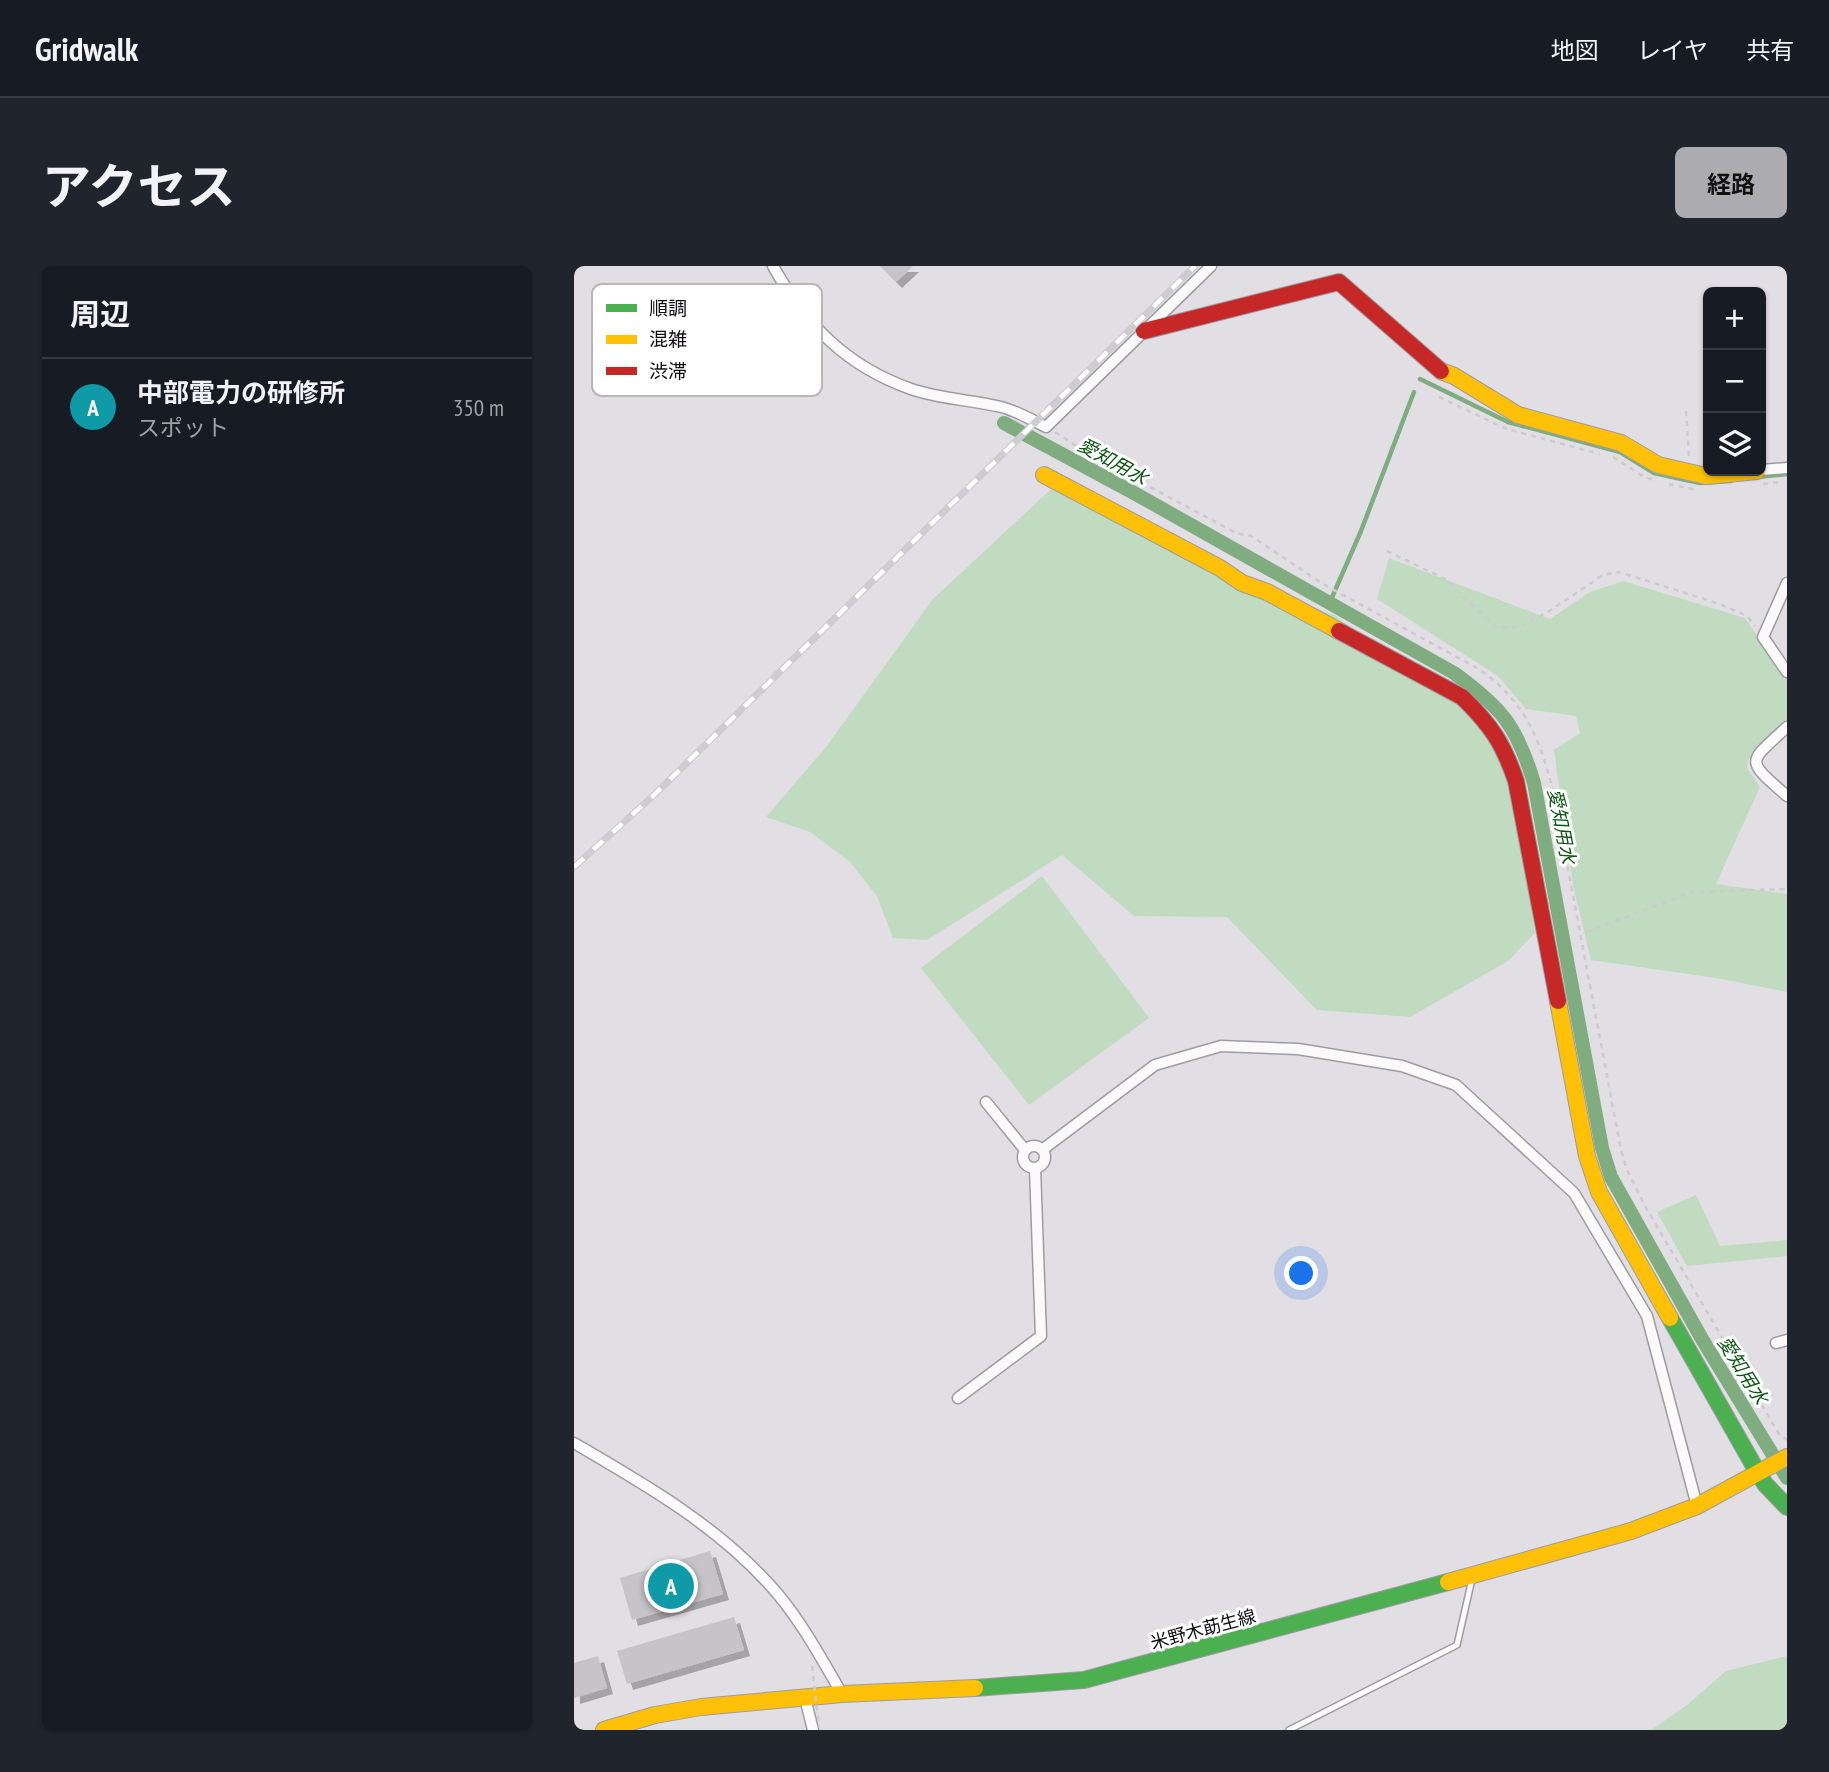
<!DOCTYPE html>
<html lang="ja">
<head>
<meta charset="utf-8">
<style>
  :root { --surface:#171b24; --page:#20242c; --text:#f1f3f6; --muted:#9ea1a6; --line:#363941; --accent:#acacb0 }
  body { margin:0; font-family:"PT Sans Narrow","Noto Sans JP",sans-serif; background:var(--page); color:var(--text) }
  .controls { position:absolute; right:21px; top:21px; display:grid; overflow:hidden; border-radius:10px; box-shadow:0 2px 5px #0004 }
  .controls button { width:63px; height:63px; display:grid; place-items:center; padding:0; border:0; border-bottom:2px solid var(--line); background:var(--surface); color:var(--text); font:35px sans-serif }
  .you { position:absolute; left:728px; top:1008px; width:24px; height:24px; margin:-18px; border:5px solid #fff; border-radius:50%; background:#1a73e8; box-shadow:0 0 0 10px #1a73e833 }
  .badge { display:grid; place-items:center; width:46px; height:46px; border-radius:50%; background:var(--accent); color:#fff; font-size:23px; font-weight:700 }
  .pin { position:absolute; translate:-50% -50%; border:4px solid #fff; box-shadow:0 2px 7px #0006 }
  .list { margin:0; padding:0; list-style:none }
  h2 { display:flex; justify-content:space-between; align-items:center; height:91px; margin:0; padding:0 28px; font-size:30px }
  h2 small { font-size:23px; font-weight:400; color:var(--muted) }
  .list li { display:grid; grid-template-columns:46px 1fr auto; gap:21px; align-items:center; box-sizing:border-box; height:98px; padding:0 28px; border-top:2px solid var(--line) }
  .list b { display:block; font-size:26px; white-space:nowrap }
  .list p { margin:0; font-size:23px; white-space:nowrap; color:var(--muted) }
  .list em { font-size:23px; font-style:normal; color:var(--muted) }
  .icon { flex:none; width:38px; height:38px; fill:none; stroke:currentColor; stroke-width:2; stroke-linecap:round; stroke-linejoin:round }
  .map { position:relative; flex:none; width:1213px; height:1464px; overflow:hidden; border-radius:10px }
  header { display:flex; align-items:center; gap:42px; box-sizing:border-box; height:98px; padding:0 35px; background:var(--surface); border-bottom:2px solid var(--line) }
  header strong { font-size:33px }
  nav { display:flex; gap:38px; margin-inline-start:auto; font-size:24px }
  .intro { display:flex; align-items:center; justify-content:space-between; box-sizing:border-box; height:168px; padding:0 42px }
  h1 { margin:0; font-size:49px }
  .button { padding:18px 32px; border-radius:10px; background:var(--accent); color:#111; font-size:24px; font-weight:700 }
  main { display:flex; gap:42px; padding:0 42px }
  aside { flex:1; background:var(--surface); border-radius:10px; box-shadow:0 2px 5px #0004 }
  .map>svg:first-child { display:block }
  .green { fill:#c1dbc1 }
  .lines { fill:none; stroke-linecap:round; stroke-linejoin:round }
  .stream { stroke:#7fad80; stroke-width:4.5 }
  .canal { stroke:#7fad80; stroke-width:14 }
  .building { fill:#c6c4c8; filter:url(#shadow) }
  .lane-casing { stroke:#9e9ca1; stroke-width:8 }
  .street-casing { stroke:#9e9ca1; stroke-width:13 }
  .fast-casing { stroke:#9e9ca1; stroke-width:18 }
  .slow-casing { stroke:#9e9ca1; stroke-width:18 }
  .jam-casing { stroke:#9e9ca1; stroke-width:18 }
  .path { stroke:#cccbcd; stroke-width:2.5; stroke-dasharray:5 5; stroke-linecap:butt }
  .lane { stroke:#fafafb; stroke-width:5 }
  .street { stroke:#fafafb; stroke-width:10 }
  .fast { stroke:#4caf50; stroke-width:16 }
  .slow { stroke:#ffc107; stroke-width:16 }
  .jam { stroke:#c62828; stroke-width:16 }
  .rail-casing { stroke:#cdccce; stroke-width:7 }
  .rail { stroke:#fff; stroke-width:4.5; stroke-dasharray:13; stroke-linecap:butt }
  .path-bridge { stroke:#cccbcd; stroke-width:2.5; stroke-dasharray:5 5; stroke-linecap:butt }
  .labels { text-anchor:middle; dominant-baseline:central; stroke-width:6; stroke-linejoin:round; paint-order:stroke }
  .street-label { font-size:18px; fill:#0f0d11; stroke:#fff }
  .water-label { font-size:19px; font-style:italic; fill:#0b5512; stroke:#fff }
  .key { fill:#fff; stroke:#b7b6b8; stroke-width:2 }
  .key-label { font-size:19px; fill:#0f0d11 }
</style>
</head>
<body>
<header>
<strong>Gridwalk</strong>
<nav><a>地図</a><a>レイヤ</a><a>共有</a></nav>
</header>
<div class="intro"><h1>アクセス</h1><a class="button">経路</a></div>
<main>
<aside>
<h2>周辺<small></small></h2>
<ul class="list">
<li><span class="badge" style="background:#0f9aa8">A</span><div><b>中部電力の研修所</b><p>スポット</p></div><em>350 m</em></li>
</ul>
</aside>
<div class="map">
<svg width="1213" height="1464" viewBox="0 0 1213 1464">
  <defs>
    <filter id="shadow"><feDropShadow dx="6" dy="6" stdDeviation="0" flood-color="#0004"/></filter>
  </defs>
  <rect width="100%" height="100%" fill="#e1dee4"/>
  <path class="green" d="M477 223 689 321 760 349 915 461 942 519 961 667 934 695 836 751 743 744 653 651 560 650 488 589 353 674 319 672 303 630 276 596 236 566 192 551 252 481 359 333Z
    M815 292 976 353 1016 326 1049 315 1171 352 1213 414V456L1174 494 1173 502 1186 521 1142 618 1213 628V726L1142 712 1017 694 999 619 980 484 1006 467 1002 450 952 443 924 410 803 333Z
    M468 610 575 752 455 839 347 702Z
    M1122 929 1146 980 1213 974V990L1113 1000 1083 946Z
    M1213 1390V1464H1077L1113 1439 1152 1405Z"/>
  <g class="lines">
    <path class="stream" d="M846 113 934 156 1046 186 1080 207 1126 217 1157 215
      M1183 211 1213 208
      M756 336 787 265 840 126"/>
    <path class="canal" d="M430 157 560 227 880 407C928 442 943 460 960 517L1028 882 1037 911 1128 1073 1213 1212"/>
  </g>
  <path class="building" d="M306 0H339L322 16Z
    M156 17 164 26 150 40 141 31Z
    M136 1285 149 1328 58 1354 46 1312Z
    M160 1351 170 1384 53 1418 43 1385Z
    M24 1390 33 1422 0 1432V1397Z"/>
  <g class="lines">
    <defs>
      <path id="lane" d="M715 1464 883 1379 898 1313"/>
      <path id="street" d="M199 0C232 59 272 100 337 123 366 133 398 134 427 141 443 145 458 154 472 161L637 0
        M1187 204 1213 202
        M1213 317 1189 371 1213 406
        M1213 461C1173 498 1171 493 1213 530
        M412 836 451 884
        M449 891a11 11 0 1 1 22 0a11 11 0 1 1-22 0Z
        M468 884 581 799 647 780 724 783 828 800 882 819 1000 927 1073 1050 1123 1240
        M1202 1077 1213 1074
        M384 1132 467 1070 461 902
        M0 1177C70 1218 139 1257 194 1317 224 1349 246 1390 268 1428
        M231 1432 239 1464"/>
      <path id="fast" d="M1096 1052 1184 1207 1191 1218 1213 1241
        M401 1422 510 1414 874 1316"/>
      <path id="slow" d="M867 105 880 110 944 149 1047 177 1084 199 1132 210 1183 205
        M470 209 646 302 668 317 693 326 765 365
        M984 735 1013 890 1025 926 1096 1052
        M874 1316 1057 1265 1123 1240 1213 1191
        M30 1464 81 1449 127 1441 268 1428 401 1422"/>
      <path id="jam" d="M570 65 765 16 867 105
        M765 365 888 431C917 459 929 477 942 515L984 735"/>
    </defs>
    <use href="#lane" class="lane-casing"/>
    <use href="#street" class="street-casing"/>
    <use href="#fast" class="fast-casing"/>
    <use href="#slow" class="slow-casing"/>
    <use href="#jam" class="jam-casing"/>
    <path class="path" d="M865 131 933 163 1026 188
      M1112 145 1115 190
      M481 166 518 190 662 267 677 270 749 318 903 402C953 435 968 478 981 534L1047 884 1053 904 1071 940 1180 1126 1205 1168 1213 1174
      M1039 191 1067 209 1079 214
      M1095 218 1123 224
      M1189 218 1206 216
      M813 285 871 313 922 361H946L977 344 1029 309 1045 306 1146 338 1173 350 1181 360
      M1013 666 1118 626 1213 623"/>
    <use href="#lane" class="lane"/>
    <use href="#street" class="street"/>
    <use href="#fast" class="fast"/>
    <use href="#slow" class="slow"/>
    <use href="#jam" class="jam"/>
    <defs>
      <path id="rail" d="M0 601 79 530 621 0"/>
    </defs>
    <use href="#rail" class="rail-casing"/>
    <use href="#rail" class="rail"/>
    <path class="path-bridge" d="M238 1400 245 1461"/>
  </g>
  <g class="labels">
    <g class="street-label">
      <text transform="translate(629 1363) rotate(-15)">米野木莇生線</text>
    </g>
    <g class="water-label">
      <text transform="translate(539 195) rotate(29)">愛知用水</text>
      <text transform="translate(988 560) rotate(79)">愛知用水</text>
      <text transform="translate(1169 1104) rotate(58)">愛知用水</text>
    </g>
  </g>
  <rect x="18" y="18" width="230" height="112" rx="10" class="key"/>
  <rect x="32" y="38" width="31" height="8" fill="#4caf50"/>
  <rect x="32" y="69" width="31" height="9" fill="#ffc107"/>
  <rect x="32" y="101" width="31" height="8" fill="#c62828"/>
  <g class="key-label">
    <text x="75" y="49">順調</text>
    <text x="75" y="80">混雑</text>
    <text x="75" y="112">渋滞</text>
  </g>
</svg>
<div class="controls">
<button>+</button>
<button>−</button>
<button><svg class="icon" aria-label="layers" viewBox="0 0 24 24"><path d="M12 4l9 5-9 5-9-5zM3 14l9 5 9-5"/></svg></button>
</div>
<div class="you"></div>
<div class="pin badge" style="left:97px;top:1320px;background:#0f9aa8">A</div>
</div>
</main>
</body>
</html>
